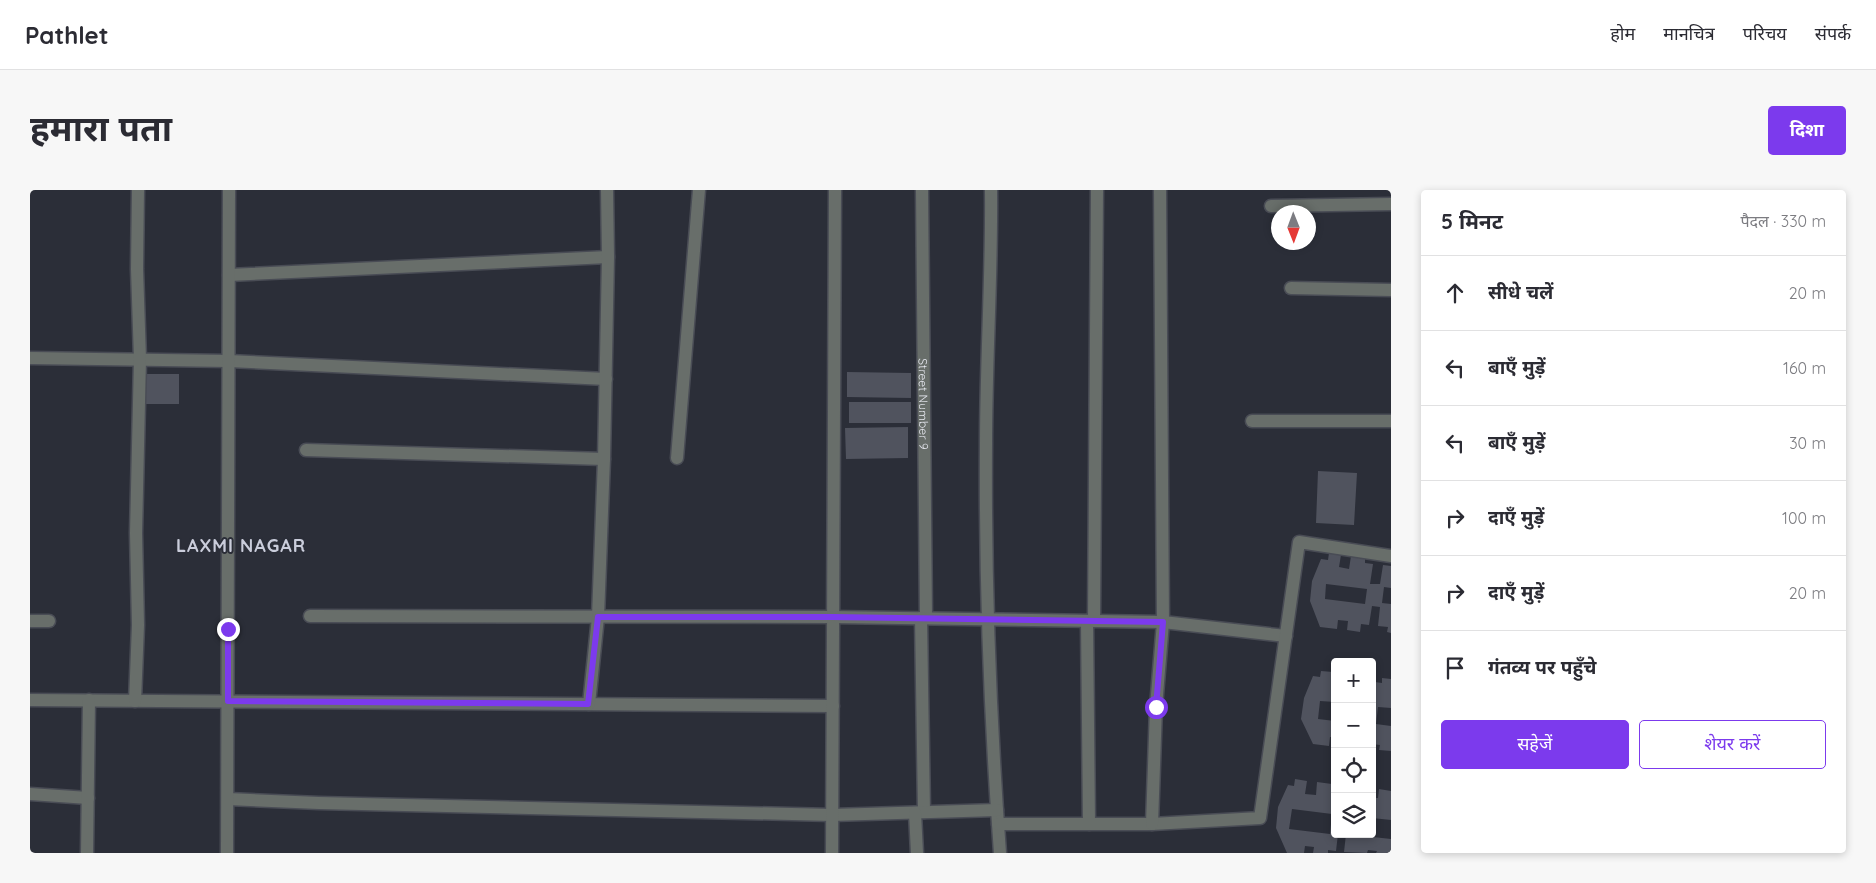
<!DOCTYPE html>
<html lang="hi">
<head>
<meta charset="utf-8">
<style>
  :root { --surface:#fff; --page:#f7f7f7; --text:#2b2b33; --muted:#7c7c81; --line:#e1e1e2; --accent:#7c3aed }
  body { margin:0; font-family:Quicksand,"Noto Sans Devanagari",sans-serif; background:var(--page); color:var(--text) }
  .controls { position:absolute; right:15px; bottom:15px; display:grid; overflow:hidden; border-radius:5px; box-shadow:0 2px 8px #0003 }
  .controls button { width:45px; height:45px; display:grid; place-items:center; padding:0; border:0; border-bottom:1px solid var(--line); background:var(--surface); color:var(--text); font:25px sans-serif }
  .compass { position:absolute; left:1241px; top:15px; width:45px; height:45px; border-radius:50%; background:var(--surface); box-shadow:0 2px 8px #0003; rotate:179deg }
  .stop { position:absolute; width:15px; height:15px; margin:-11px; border:4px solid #7c3aed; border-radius:50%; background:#fff }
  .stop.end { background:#7c3aed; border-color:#fff; box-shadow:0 1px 5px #0008 }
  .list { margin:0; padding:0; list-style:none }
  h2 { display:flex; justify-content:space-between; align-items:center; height:65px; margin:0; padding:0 20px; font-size:21px }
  h2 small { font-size:16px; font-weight:400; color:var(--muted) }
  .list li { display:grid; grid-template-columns:32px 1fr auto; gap:15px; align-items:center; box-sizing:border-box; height:75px; padding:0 20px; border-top:1px solid var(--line) }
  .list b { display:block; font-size:19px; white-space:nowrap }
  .list em { font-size:16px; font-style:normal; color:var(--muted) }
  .actions { display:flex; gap:10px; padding:15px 20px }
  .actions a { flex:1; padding:11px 0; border:1px solid var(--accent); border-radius:5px; text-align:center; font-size:18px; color:var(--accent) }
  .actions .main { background:var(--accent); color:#fff }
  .icon { flex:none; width:28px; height:28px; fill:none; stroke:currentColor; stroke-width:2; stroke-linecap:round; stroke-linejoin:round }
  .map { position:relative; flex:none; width:1361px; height:663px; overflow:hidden; border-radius:5px }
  header { display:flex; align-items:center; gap:30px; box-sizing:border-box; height:70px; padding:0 25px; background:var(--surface); border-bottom:1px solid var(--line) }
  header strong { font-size:24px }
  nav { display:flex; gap:28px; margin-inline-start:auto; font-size:18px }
  .intro { display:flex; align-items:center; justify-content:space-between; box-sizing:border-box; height:120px; padding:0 30px }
  h1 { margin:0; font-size:35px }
  .button { padding:12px 22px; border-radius:5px; background:var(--accent); color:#fff; font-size:18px; font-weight:700 }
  main { display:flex; gap:30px; padding:0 30px }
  aside { flex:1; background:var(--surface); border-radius:5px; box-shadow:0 2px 8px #0003 }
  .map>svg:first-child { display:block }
  .building { fill:#50535e; fill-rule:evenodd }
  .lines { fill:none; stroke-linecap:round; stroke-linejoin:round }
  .minor-casing { stroke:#494c55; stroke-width:15 }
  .minor { stroke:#686e6a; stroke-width:12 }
  .route { stroke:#7c3aed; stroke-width:6 }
  .labels { text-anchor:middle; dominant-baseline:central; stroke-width:4; stroke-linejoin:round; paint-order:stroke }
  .street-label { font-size:12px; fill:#e5e7ee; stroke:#2b2e38 }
  .district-label { font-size:18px; font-weight:bold; letter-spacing:1px; fill:#cacddb; stroke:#2b2e38 }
</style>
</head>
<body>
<header>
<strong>Pathlet</strong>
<nav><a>होम</a><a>मानचित्र</a><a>परिचय</a><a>संपर्क</a></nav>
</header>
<div class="intro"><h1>हमारा पता</h1><a class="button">दिशा</a></div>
<main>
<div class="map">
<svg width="1361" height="663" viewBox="0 0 1361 663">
  <rect width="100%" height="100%" fill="#2b2e38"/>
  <path class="building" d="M817 182 881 183V208L817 207Z
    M115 184H149V214H115Z
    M819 212H881V233H819Z
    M878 237V268L816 269 815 238Z
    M1288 281 1327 283 1324 335 1286 333Z
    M1299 363 1311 365 1309 377 1319 379 1321 366 1335 368V373L1343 374 1340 394H1350L1353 375 1361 376V398L1354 397 1352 413 1361 414V443L1357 442 1358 437 1348 436 1350 417 1342 416 1339 435 1331 434 1330 442 1317 440 1318 431 1308 430 1307 439 1290 437 1280 411 1282 391 1291 369 1298 370ZM1296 394 1337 399 1335 414 1295 409Z
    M1291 481 1303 482 1301 495H1305V512L1290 511 1288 529 1305 531V547H1300L1299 556 1283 554 1271 529 1274 508 1283 486 1290 487Z
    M1352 488 1361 489V518L1348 517 1346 534 1361 536V561L1349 560 1350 555 1342 554V512L1345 492 1352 493Z
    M1265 589 1277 591 1275 604 1286 605 1287 592 1302 594 1301 599H1305V644H1308L1306 661 1298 660V663H1283L1284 657 1275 656 1274 663H1257L1246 638 1248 617 1258 595 1264 596ZM1262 619 1302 624 1300 644 1259 639Z
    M1349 599 1361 601V630L1342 628V608H1348Z
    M1316 644 1361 649V663H1346L1347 661 1338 660 1337 663 1314 662Z"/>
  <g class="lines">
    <defs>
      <g id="minor">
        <path id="s1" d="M892 0 896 428"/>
        <path d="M961 0C962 85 956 169 956 254 955 390 960 527 970 663"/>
        <path d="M1241 16 1361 14"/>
        <path d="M199 85 578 67"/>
        <path d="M1261 98 1361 100"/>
        <path d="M0 168 199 171 576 189"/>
        <path d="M1222 231H1361"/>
        <path d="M276 260 574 269"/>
        <path d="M647 268 669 0"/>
        <path d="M280 426 803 427 1133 432 1256 446"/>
        <path d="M891 428 894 622"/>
        <path d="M0 431H19"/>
        <path d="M1057 431 1059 634"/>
        <path d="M1064 431 1067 0"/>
        <path d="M0 510 803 516"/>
        <path d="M105 511 108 435 106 343 110 169 107 79 108 0"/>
        <path d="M559 514 568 427 574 269 578 67 577 0"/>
        <path d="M0 604 58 608"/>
        <path d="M198 609 289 613 802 625 967 620"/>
        <path d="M885 623 887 663"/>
        <path d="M968 634H1122L1230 628 1269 352 1361 366"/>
        <path d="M1122 634 1126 517 1133 432 1130 0"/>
        <path d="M57 663 59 510"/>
        <path d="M197 663 199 0"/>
        <path d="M802 663 805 0"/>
      </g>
    </defs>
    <use href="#minor" class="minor-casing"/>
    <use href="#minor" class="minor"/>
  </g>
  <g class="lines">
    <path class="route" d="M198 439V511L558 514 568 427H803L1133 432 1126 517"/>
  </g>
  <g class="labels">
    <g class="street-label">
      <text stroke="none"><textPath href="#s1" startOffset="214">Street Number 9</textPath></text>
    </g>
    <g class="district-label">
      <text x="211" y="355">LAXMI NAGAR</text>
    </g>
  </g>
</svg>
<div class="controls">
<button>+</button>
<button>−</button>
<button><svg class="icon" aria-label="locate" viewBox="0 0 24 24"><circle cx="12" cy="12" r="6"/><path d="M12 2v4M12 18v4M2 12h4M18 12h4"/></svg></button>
<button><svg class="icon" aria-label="layers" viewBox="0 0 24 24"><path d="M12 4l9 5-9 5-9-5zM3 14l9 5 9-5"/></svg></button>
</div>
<svg class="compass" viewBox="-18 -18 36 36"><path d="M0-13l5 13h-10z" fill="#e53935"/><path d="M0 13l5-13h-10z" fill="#7c7c81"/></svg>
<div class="stop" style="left:1126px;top:517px"></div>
<div class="stop end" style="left:198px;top:439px"></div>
</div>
<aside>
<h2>5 मिनट<small>पैदल · 330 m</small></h2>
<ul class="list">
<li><svg class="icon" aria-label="ahead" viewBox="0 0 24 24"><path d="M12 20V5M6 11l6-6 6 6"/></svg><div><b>सीधे चलें</b></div><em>20 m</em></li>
<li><svg class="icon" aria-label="left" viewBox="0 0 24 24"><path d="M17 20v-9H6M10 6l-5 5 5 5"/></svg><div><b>बाएँ मुड़ें</b></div><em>160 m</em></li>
<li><svg class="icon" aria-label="left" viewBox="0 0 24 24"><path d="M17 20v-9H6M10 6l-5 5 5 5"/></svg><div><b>बाएँ मुड़ें</b></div><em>30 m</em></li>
<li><svg class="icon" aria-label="right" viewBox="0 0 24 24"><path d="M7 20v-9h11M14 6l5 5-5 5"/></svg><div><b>दाएँ मुड़ें</b></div><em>100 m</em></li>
<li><svg class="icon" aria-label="right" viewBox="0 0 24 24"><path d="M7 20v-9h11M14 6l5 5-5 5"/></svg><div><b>दाएँ मुड़ें</b></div><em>20 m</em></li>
<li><svg class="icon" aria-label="arrive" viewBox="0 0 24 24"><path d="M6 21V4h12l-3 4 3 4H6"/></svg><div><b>गंतव्य पर पहुँचे</b></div></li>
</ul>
<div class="actions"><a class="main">सहेजें</a><a>शेयर करें</a></div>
</aside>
</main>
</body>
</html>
